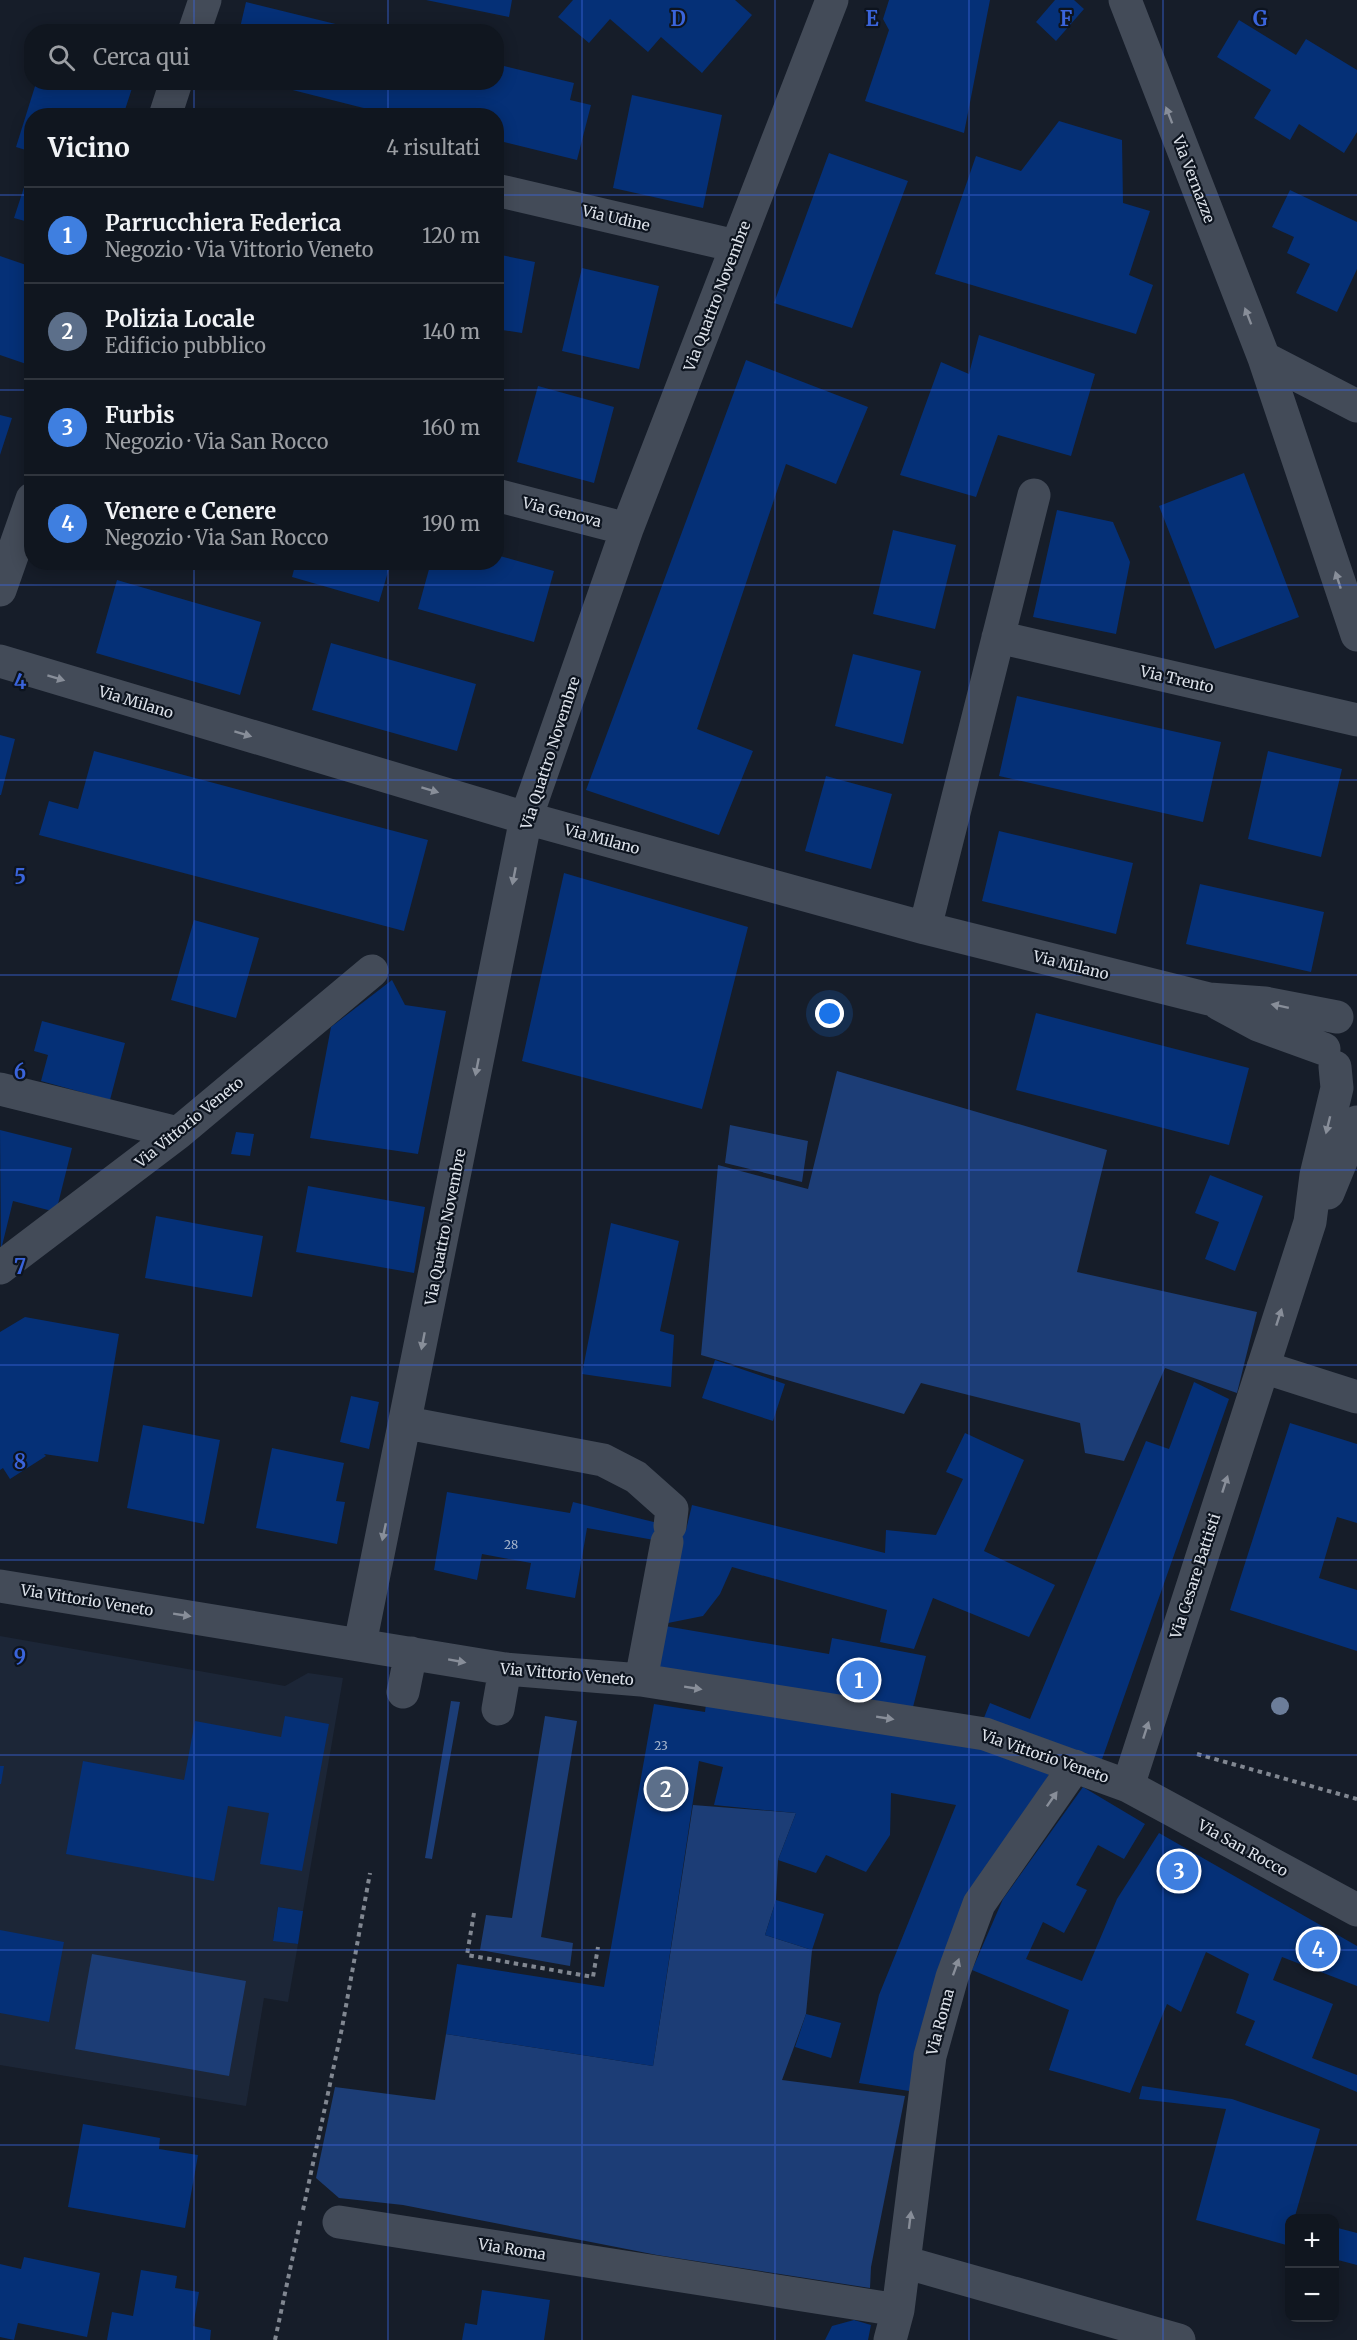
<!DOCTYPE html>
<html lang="it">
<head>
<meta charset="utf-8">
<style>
  :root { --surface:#10161f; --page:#191f28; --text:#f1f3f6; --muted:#9c9fa4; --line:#30353d; --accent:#db2777 }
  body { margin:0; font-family:Merriweather,serif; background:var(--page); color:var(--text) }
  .controls { position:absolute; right:18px; bottom:18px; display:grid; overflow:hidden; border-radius:12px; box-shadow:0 3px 15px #0003 }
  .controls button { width:54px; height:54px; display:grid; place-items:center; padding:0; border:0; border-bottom:2px solid var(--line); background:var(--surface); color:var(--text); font:30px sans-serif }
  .you { position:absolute; left:830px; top:1014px; width:21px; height:21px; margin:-15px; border:4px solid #fff; border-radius:50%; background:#1a73e8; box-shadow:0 0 0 9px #1a73e833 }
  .badge { display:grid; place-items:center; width:39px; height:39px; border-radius:50%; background:var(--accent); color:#fff; font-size:20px; font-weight:700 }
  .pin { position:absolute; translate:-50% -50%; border:3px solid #fff; box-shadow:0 2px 6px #0006 }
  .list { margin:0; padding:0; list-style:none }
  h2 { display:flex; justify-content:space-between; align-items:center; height:78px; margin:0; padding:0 24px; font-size:26px }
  h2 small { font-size:20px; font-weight:400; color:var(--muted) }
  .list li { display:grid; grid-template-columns:39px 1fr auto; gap:18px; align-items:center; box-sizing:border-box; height:96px; padding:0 24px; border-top:2px solid var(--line) }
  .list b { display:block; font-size:22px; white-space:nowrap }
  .list p { margin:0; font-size:20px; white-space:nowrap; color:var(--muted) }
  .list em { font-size:20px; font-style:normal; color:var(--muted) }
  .icon { flex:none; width:33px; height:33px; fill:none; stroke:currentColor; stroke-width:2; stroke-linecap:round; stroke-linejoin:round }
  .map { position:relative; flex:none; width:1357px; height:2340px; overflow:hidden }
  .search { position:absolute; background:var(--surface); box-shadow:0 3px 15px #0003; left:24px; top:24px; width:480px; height:66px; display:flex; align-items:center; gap:15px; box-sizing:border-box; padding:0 21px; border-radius:24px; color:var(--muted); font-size:22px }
  .panel { position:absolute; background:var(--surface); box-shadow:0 3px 15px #0003; left:24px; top:108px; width:480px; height:462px; border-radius:24px }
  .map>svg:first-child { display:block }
  .built { fill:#1c2637 }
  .green { fill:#1c3d76 }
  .building { fill:#053077 }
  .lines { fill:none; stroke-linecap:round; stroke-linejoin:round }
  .path { stroke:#818791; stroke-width:4; stroke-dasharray:4.5 4.5; stroke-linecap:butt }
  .minor { stroke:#434b58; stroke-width:33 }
  .tree { fill:#6c7d99 }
  .oneway { fill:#888e99 }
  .grid { fill:none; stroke:#3a64db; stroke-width:1.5; stroke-opacity:0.55 }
  .labels { text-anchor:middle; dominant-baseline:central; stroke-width:4.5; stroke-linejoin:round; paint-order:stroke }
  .number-label { font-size:12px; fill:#a6b5cc }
  .street-label { font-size:15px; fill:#dce1e9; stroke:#0d141f }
  .grid-label { font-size:20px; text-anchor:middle; font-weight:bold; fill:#3a64db; stroke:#0d141f; stroke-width:4.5; stroke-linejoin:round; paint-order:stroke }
</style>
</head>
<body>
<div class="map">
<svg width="1357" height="2340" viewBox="0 0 1357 2340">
  <rect width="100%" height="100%" fill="#161d29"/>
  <path class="built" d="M0 1636 285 1686 308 1673 343 1678 303 1911 278 1907 273 1940 298 1944 288 2002 264 1998 246 2106 0 2065Z"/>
  <path class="green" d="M837 1071 1107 1150 1077 1272 1257 1312 1237 1393 1165 1368 1124 1461 1085 1453 1080 1423 921 1383 904 1414 701 1355 718 1165 808 1189Z
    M730 1125 808 1141 802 1182 725 1163Z
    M451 1701 460 1702 432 1859 425 1858Z
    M545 1716 577 1721 541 1937 573 1943 570 1966 480 1950 486 1915 512 1918Z
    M693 1805 796 1813 778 1860 776 1900 765 1935 812 1950 806 2014 782 2080 905 2096 871 2267 870 2288 657 2255 403 2205 339 2198 316 2178 335 2087 435 2100 446 2034 653 2066Z
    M92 1954 246 1981 229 2076 75 2049Z"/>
  <path class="building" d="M426 0H512L509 17Z
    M573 0H735L752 15 702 73 661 37 648 52 610 19 589 43 558 17Z
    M889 0H990L964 133 865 101 889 30 883 19Z
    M1055 0H1074L1084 9 1056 41 1036 22Z
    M246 2 364 31V32H239Z
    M1239 20 1296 55 1306 39 1357 70V132L1344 153 1299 124 1290 140 1254 118 1271 90 1217 57Z
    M496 64 574 83 570 100 591 105 577 160 496 140V116H395L265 83 496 82Z
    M58 82H134L123 116H32V152L16 147 36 83 56 89Z
    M632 95 722 115 703 208 613 188Z
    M1059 121 1122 140 1123 203 1150 211 1129 275 1153 285 1136 334 935 274 976 156 1021 171Z
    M829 153 908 181 852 328 774 303Z
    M31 166H32V223L14 218Z
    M1290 190 1357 222V269L1337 312 1296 293 1310 264 1287 253 1294 237 1272 227Z
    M496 254 535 262 522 333 496 329Z
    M0 256 32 267V366L0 355Z
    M582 268 659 286 639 369 562 351Z
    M979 335 1095 374 1071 456 998 435 976 497 900 475 941 362 969 374Z
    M746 360 868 407 836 484 786 464 697 729 753 751 719 835 586 790Z
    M538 386 614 407 594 483 517 462Z
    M0 415 12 418 0 455Z
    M1244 473 1299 617 1215 649 1159 506Z
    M1057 510 1113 522 1130 562 1116 634 1033 617Z
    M893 530 956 545 935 629 873 614Z
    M496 555 554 571 534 642 418 609 431 562H496Z
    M296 562H391L379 602 292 577Z
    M117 580 261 622 240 695 96 653Z
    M331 643 476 684 457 751 312 710Z
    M853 654 921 671 903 744 835 726Z
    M1017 696 1221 742 1203 822 999 776Z
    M0 735 15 739 1 795H0Z
    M94 751 428 840 404 931 39 835 49 801 78 809Z
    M1268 751 1342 769 1321 857 1248 839Z
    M826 776 892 794 871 869 805 851Z
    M999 831 1133 863 1116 934 982 901Z
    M564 873 748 927 702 1109 522 1061Z
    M1200 884 1324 912 1311 972 1186 944Z
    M194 920 259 938 236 1018 171 1000Z
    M392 980 405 1005 446 1011 418 1154 310 1138 331 1027Z
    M1036 1013 1249 1068 1229 1145 1016 1090Z
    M42 1021 125 1043 110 1100 41 1081 48 1055 34 1051Z
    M0 1130 72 1148 56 1212 13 1201 1 1250Z
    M236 1132 254 1134 250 1156 231 1154Z
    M1210 1175 1263 1196 1235 1271 1205 1259 1219 1222 1195 1213Z
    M308 1186 425 1207 414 1273 296 1252Z
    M156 1216 263 1236 252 1297 145 1278Z
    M611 1223 679 1241 660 1331 674 1335 671 1387 582 1374Z
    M25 1317 119 1334 98 1462 44 1454 46 1456 10 1479 3 1468 0 1470V1332Z
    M715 1360 785 1384 773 1421 702 1398Z
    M1194 1382 1229 1399 1100 1765 981 1725 990 1703 1030 1719 1146 1441 1169 1449Z
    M351 1396 379 1402 369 1449 340 1442Z
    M1290 1423 1357 1444V1523L1337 1517 1319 1578 1357 1590V1651L1230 1610Z
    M143 1425 220 1440 204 1524 127 1508Z
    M965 1433 1024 1460 984 1551 1055 1585 1029 1637 933 1598 914 1649 880 1642 887 1610 732 1567 720 1594 703 1616 663 1624 682 1545 587 1528 575 1598 526 1589 531 1563 482 1554 477 1580 434 1570 447 1492 570 1513 573 1502 686 1530 692 1505 885 1553 886 1530 936 1535 963 1479 946 1472Z
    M272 1448 344 1463 336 1501 345 1502 337 1544 256 1528Z
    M665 1626 829 1654 832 1638 926 1656 913 1707 656 1670Z
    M654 1704 705 1712 706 1704 960 1740 1049 1774 1021 1827 909 2091 859 2083 879 1995 956 1805 891 1793 890 1835 866 1872 826 1855 816 1873 778 1860 796 1813 714 1805 723 1767 699 1761 653 2066 446 2034 457 1964 604 1987Z
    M285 1716 329 1724 302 1871 260 1864 269 1813 228 1806 214 1881 66 1854 83 1761 184 1780 195 1721 281 1737Z
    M0 1766H4L1 1784H0Z
    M1083 1787 1145 1824 1124 1859 1098 1845 1076 1885 1087 1890 1064 1933 1043 1922 1026 1959 1082 1981 1117 1899 1159 1833 1357 1946V1986L1282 1957 1273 1980 1333 2004 1312 2058 1357 2075V2092L1245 2045 1255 2021 1236 2013 1249 1974 1206 1952 1181 2012 1167 2004 1130 2093 1049 2070 1069 2010 972 1970 1003 1899Z
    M776 1900 824 1914 812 1950 765 1935Z
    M278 1907 303 1911 298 1944 273 1941Z
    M0 1930 64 1942 49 2022 0 2013Z
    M806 2014 841 2023 831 2058 795 2047Z
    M1142 2086 1232 2099 1320 2129 1295 2216 1302 2218H1290V2246L1196 2220 1226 2109 1139 2099Z
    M83 2124 160 2138 159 2149 198 2155 185 2228 68 2207Z
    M1334 2227 1357 2233V2265L1334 2259Z
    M24 2257 100 2273 87 2337 18 2323 14 2340 0 2337V2264L21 2269Z
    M141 2270 177 2276 175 2288 199 2292 193 2326 211 2330 210 2340H107L112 2312 133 2316Z
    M482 2290 550 2300 544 2340H462L465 2323 477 2325Z
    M854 2320 871 2325 868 2340H825L832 2326Z"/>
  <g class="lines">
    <path class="path" d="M1197 1754 1357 1799
      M474 1913 467 1955 593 1977 598 1947
      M303 2210 342 2028 370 1873
      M275 2340 301 2218"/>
    <path class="minor" d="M1125 0 1264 358 1357 635
      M194 32 205 0
      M165 116 176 82
      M496 190 736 246
      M1264 358 1357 406
      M496 495 627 529
      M0 590 32 499
      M998 637 1357 720
      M0 661 526 818 925 928 1209 999 1265 1003 1337 1017
      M925 928 1034 495
      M1219 1004 1258 1025 1324 1049
      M0 1089 178 1133
      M1328 1193 1357 1122
      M0 1268 178 1133 372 971
      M1263 1367 1357 1397
      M407 1423 603 1460 636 1477 672 1509 670 1526
      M0 1586 505 1669 641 1680 985 1734 1128 1786 1357 1910
      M360 1644 526 818 627 529 832 0
      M641 1680 667 1542
      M403 1692 411 1653
      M498 1709 505 1669
      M1128 1786 1310 1222 1316 1175 1337 1088 1335 1067
      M339 2222 898 2310
      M904 2262 1179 2340
      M890 2340 898 2310 930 2056 952 1977 979 1904 1075 1766"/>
  </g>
  <circle class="tree" cx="1280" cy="1706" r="9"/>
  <defs><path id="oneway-solid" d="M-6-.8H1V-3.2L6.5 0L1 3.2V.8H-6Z" transform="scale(1.5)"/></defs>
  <g class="oneway">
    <use href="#oneway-solid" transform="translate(1169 115) rotate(-111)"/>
    <use href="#oneway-solid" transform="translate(1248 316) rotate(-111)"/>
    <use href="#oneway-solid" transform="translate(1338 580) rotate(-108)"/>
    <use href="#oneway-solid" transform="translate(56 678) rotate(17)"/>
    <use href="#oneway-solid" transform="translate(243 734) rotate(17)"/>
    <use href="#oneway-solid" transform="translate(430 790) rotate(17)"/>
    <use href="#oneway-solid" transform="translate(514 876) rotate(101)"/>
    <use href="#oneway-solid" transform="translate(1280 1006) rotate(-168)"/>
    <use href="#oneway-solid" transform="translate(477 1067) rotate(101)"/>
    <use href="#oneway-solid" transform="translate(1328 1125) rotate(104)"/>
    <use href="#oneway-solid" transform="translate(1279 1317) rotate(-72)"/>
    <use href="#oneway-solid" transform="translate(423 1341) rotate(101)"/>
    <use href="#oneway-solid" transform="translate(1225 1484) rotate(-72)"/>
    <use href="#oneway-solid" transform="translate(384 1532) rotate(102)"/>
    <use href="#oneway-solid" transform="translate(182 1615) rotate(9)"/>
    <use href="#oneway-solid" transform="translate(457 1661) rotate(10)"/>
    <use href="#oneway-solid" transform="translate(693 1688) rotate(9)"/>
    <use href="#oneway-solid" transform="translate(885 1718) rotate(9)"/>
    <use href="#oneway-solid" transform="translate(1146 1730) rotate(-72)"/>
    <use href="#oneway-solid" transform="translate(1052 1799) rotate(-55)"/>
    <use href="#oneway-solid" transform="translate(956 1967) rotate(-70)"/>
    <use href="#oneway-solid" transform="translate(910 2220) rotate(-83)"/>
  </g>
  <path class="grid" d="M194 0V32M388 0V32M582 0V2340M775 0V2340M969 0V2340M1163 0V2340M194 82V116M388 82V116M0 195H32M496 195H1357M0 390H32M496 390H1357M194 562V2340M388 562V2340M0 585H1357M0 780H1357M0 975H1357M0 1170H1357M0 1365H1357M0 1560H1357M0 1755H1357M0 1950H1357M0 2145H1357"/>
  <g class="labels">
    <g class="number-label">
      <text x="511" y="1544">28</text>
      <text x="661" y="1745">23</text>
    </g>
    <g class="street-label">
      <text transform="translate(1194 179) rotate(69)">Via Vernazze</text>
      <text transform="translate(616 218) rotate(13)">Via Udine</text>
      <text transform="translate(717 296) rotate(-69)">Via Quattro Novembre</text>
      <text transform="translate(562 512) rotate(14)">Via Genova</text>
      <text transform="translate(1177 679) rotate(13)">Via Trento</text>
      <text transform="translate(136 702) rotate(17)">Via Milano</text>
      <text transform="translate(550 753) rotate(-72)">Via Quattro Novembre</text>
      <text transform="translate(602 839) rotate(15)">Via Milano</text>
      <text transform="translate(1071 965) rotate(14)">Via Milano</text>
      <text transform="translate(189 1122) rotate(-39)">Via Vittorio Veneto</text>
      <text transform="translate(445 1227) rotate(-79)">Via Quattro Novembre</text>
      <text transform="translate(1195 1576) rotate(-72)">Via Cesare Battisti</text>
      <text transform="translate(87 1600) rotate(9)">Via Vittorio Veneto</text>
      <text transform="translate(567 1674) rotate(5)">Via Vittorio Veneto</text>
      <text transform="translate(1045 1756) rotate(19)">Via Vittorio Veneto</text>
      <text transform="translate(1243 1848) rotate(29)">Via San Rocco</text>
      <text transform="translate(940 2022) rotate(-75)">Via Roma</text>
      <text transform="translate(512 2249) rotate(9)">Via Roma</text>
    </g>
  </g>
  <g class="grid-label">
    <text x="678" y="26">D</text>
    <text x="872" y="26">E</text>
    <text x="1066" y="26">F</text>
    <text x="1260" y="26">G</text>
    <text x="20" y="689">4</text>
    <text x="20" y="884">5</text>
    <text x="20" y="1079">6</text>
    <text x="20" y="1274">7</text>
    <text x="20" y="1469">8</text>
    <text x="20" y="1664">9</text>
  </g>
</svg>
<div class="controls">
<button>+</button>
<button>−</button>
</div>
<div class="you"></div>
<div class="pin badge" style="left:859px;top:1680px;background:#3f7fe0">1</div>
<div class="pin badge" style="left:666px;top:1789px;background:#5c6f8a">2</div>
<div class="pin badge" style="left:1179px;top:1871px;background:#3f7fe0">3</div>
<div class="pin badge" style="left:1318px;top:1949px;background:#3f7fe0">4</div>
<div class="search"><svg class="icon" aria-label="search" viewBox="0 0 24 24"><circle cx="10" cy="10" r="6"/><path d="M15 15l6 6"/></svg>Cerca qui</div>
<section class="panel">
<h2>Vicino<small>4 risultati</small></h2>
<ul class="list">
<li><span class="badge" style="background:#3f7fe0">1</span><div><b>Parrucchiera Federica</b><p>Negozio · Via Vittorio Veneto</p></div><em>120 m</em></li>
<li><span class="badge" style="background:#5c6f8a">2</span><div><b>Polizia Locale</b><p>Edificio pubblico</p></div><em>140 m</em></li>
<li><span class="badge" style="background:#3f7fe0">3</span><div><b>Furbis</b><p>Negozio · Via San Rocco</p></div><em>160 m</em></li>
<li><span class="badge" style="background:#3f7fe0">4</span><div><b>Venere e Cenere</b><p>Negozio · Via San Rocco</p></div><em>190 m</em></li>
</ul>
</section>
</div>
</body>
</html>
